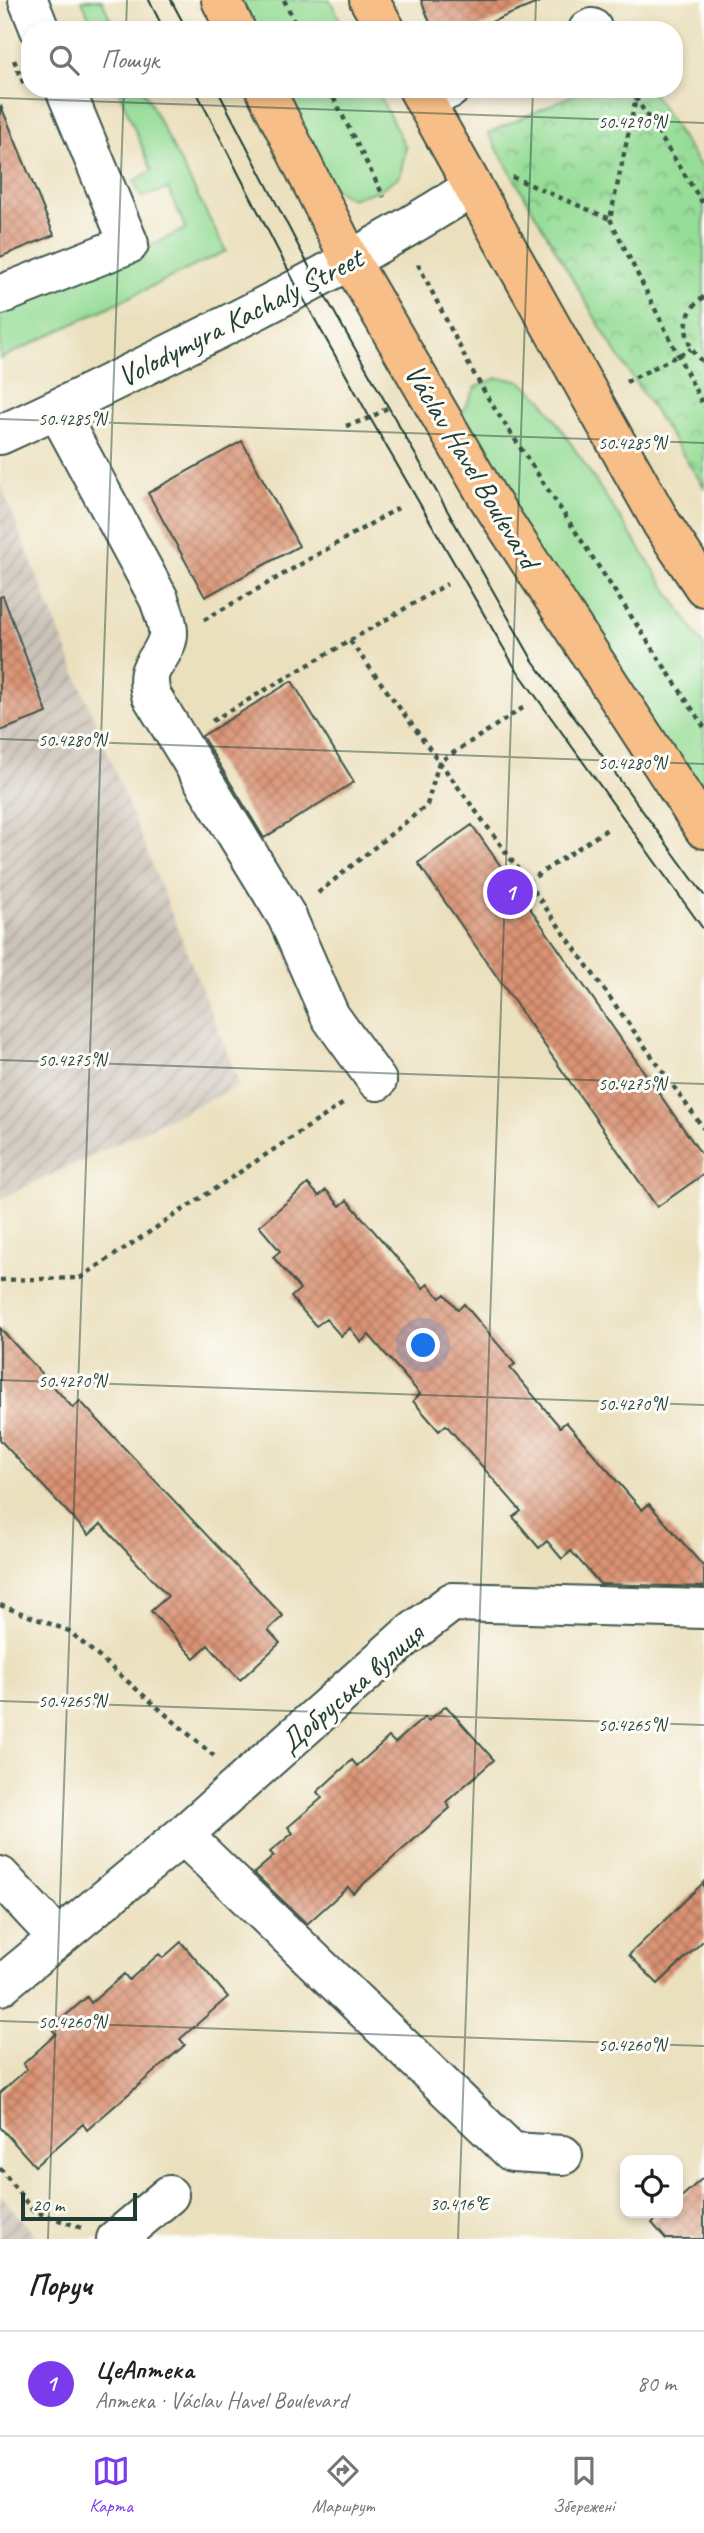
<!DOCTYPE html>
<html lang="uk">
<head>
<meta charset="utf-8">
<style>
  :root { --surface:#fff; --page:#f6f6f6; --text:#202124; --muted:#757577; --line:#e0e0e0; --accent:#7c3aed }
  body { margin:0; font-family:Caveat,sans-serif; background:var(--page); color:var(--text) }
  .controls { position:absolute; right:21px; bottom:21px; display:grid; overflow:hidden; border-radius:14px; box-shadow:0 4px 10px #0003 }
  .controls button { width:63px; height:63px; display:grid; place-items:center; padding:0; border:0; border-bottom:2px solid var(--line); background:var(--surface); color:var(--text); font:35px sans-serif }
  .scale { position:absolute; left:21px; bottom:18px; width:116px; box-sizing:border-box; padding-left:7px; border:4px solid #1f3d34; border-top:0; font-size:19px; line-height:24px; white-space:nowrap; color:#1f3d34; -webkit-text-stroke:5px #fdfcf7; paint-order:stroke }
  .you { position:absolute; left:424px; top:1346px; width:24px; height:24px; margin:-18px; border:5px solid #fff; border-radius:50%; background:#1a73e8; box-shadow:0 0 0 10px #1a73e833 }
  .badge { display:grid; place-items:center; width:46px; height:46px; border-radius:50%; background:var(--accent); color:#fff; font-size:23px; font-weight:700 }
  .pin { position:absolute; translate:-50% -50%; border:4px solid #fff; box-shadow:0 2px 7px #0006 }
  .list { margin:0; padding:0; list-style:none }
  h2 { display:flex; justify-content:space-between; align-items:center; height:91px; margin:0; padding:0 28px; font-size:30px }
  h2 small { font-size:23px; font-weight:400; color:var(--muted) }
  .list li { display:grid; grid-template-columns:46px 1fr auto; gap:21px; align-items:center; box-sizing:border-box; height:105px; padding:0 28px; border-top:2px solid var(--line) }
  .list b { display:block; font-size:26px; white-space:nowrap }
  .list p { margin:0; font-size:23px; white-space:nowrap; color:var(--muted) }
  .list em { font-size:23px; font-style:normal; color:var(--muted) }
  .icon { flex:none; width:38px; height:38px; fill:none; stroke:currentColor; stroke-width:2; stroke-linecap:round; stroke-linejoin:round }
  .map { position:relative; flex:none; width:704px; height:2239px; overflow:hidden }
  .search { position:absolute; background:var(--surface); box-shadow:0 4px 10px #0003; left:21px; right:21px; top:21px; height:77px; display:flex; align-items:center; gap:18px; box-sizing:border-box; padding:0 24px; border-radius:28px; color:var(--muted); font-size:26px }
  .sheet { height:196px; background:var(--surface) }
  nav { display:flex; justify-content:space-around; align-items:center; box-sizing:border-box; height:98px; border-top:2px solid var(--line); background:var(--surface); font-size:19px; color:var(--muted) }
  nav a { display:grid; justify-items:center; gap:4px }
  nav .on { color:var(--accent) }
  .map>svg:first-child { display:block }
  .industrial { fill:url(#industrial-furrows) }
  .green { fill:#96dd97; stroke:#5a8d66; stroke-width:2 }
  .park { fill:url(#park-crowns); stroke:#5a8d66; stroke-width:2 }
  .building { fill:url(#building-cross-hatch) }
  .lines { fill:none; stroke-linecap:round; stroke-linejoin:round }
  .minor-casing { stroke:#3e5549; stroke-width:42 }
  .major-casing { stroke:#3e5549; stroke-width:42 }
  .path { stroke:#3e5549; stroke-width:4.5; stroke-dasharray:5 5; stroke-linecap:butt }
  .minor { stroke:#fff; stroke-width:38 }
  .major { stroke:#f7be87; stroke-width:38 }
  .tram { stroke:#1f3d34; stroke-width:2 }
  .ticks { fill:none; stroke:#1f3d34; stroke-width:2; stroke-opacity:0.45 }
  .labels { text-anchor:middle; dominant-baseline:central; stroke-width:6; stroke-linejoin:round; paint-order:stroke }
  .street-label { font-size:30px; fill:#1f3d34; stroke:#fdfcf7 }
  .ticks-label { font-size:18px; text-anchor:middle; fill:#1f3d34; stroke:#fdfcf7; stroke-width:6; stroke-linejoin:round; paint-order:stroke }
</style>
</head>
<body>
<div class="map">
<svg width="704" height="2239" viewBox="0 0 704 2239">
  <defs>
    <pattern id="industrial-furrows" width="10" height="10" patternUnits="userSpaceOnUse" patternTransform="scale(1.75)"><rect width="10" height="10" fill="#cbc2b8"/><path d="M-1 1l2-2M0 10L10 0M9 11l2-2" fill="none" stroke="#a49f96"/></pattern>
    <pattern id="park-crowns" width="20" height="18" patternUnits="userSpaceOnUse" patternTransform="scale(1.75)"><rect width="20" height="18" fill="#96dd97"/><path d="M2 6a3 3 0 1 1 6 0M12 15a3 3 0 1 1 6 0" fill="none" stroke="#7ab47c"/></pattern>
    <pattern id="building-cross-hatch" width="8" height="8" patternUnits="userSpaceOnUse" patternTransform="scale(1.75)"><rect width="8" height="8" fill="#da9273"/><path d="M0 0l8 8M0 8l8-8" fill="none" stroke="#b0785f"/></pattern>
  </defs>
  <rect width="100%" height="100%" fill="#fdfcf7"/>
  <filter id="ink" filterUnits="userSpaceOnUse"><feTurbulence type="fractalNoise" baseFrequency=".0143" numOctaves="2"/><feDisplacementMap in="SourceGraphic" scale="14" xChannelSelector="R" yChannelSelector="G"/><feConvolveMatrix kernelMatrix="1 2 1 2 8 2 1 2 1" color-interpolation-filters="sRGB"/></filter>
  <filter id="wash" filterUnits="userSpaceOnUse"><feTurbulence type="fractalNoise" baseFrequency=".00686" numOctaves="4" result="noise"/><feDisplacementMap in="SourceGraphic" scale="28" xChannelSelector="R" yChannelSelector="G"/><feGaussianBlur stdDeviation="1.57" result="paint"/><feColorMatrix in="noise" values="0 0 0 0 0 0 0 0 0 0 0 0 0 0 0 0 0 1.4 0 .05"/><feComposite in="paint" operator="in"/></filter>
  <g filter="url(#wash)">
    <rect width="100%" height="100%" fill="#ebe0be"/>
    <path class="industrial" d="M0 483 240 1085 0 1199Z
      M0 2194 38 2239H0Z"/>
    <path class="green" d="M82 0H102L115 30H94Z
      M241 0H330L345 30H255Z
      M118 89H143L226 251 0 359V314L186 229 168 189 141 197 134 181 152 171Z
      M284 89H376L406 148 400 176 379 190 351 199 330 186Z
      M497 378 519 380 541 398 704 646V811L466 445 461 414 476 387Z"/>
    <path class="park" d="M586 89H650L704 172V487L608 340 488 133Z"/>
    <g id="blocks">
      <path class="building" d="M421 0H542V1L472 30H433Z
        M1 106 54 235 0 257V107Z
        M242 441 299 546 205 597 148 493Z
        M3 596 47 713 0 731V597Z
        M292 681 354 782 264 838 202 736Z
        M472 825 704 1158V1174L657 1207 418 863Z
        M308 1184 319 1196 326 1190 340 1206 347 1200 423 1288 428 1284 440 1298 445 1294 458 1310 464 1304 515 1364 510 1368 560 1427 566 1422 642 1510 649 1504 704 1567V1587L600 1584 571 1551 562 1559 547 1541 539 1548 513 1517 521 1511 446 1425 439 1431 413 1401 420 1394 369 1335 361 1342 350 1328 341 1336 326 1319 316 1326 291 1297 300 1289 273 1257 280 1251 259 1226Z
        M0 1328 73 1408 80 1401 283 1616 268 1630 280 1643 240 1680 208 1645 194 1658 151 1611 168 1596 101 1524 89 1535 0 1440Z
        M446 1706 494 1760 446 1802 450 1808 353 1893 348 1887 307 1924 254 1873 274 1856 270 1852 293 1833 288 1827 322 1798 317 1792 352 1760 357 1766 389 1737 395 1743 425 1717 428 1721Z
        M704 1882V1940L658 1984 629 1955Z
        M181 1942 228 1997 180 2039 185 2045 87 2130 83 2124 35 2166 0 2127V2093L27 2069 23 2064 56 2034 51 2028 87 1997 91 2003 124 1974 129 1980 159 1954 163 1958Z
        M704 2177V2239H666L652 2223 663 2213H678V2200Z"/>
    </g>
  </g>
  <g filter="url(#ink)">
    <use href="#blocks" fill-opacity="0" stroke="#3e5549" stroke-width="2"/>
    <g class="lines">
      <defs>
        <path id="minor" d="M28 0 40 30
          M588 30 592 28
          M424 100 450 89
          M0 295 129 244 65 89
          M57 410 159 599C163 612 172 630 166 643 157 667 144 665 151 695L287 917 330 1016 377 1081
          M0 435C62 407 123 377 183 347 283 298 379 247 473 187
          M183 1835 512 2152 563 2155
          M0 1876 58 1938
          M0 1986 183 1835 406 1637 452 1602 704 1609
          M116 2239 169 2195"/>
        <path id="major" d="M221 0 236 30
          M369 0 386 30
          M265 89 351 262 487 496 704 829
          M418 89 662 524 704 587"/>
      </defs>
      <use href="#minor" class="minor-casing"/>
      <use href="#major" class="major-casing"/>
      <path class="path" d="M284 0 299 30
        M14 60 25 87
        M329 89 384 197
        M630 89 704 205
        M512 177 610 219 636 98
        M610 219 704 407
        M418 264 469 365 491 403 704 727
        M704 297C679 313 682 346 704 363
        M626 382 691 349
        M346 426 370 418 387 408
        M204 620 398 508
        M350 641 495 837 704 1129
        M212 721 447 584
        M527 882 609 828
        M318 893 427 805 439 762 526 706
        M0 1280 80 1278 344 1103
        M0 1605 69 1631 214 1756
        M0 2168 33 2211 82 2228"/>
      <use href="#minor" class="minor"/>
      <use href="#major" class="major"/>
      <path class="tram" d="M149 0 164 30
        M171 0 187 30
        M195 89 298 289 370 418 514 666 704 930
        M217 89 316 280 533 661 704 895"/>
    </g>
  </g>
  <path class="ticks" d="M126 30 127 0M535 30 536 0M0 98 704 123M0 419 704 443M0 739 704 764M0 1060 704 1084M0 1380 704 1405M0 1701 704 1725M0 2021 704 2046M48 2239 124 89M458 2239 533 89"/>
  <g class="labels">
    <g class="street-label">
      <text transform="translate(240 317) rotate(-27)">Volodymyra Kachaly Street</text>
      <text transform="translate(472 466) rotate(59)">Václav Havel Boulevard</text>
      <text transform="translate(351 1688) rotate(-41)">Добруська вулиця</text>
    </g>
  </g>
  <g class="ticks-label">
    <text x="632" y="128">50.4290°N</text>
    <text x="72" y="425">50.4285°N</text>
    <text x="632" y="449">50.4285°N</text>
    <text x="72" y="746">50.4280°N</text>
    <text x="632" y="769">50.4280°N</text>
    <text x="72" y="1066">50.4275°N</text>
    <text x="632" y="1090">50.4275°N</text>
    <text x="72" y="1387">50.4270°N</text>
    <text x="632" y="1410">50.4270°N</text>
    <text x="72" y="1707">50.4265°N</text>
    <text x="632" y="1731">50.4265°N</text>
    <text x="72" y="2028">50.4260°N</text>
    <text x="632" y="2051">50.4260°N</text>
    <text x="459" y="2210">30.416°E</text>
  </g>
</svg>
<div class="controls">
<button><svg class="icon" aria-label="locate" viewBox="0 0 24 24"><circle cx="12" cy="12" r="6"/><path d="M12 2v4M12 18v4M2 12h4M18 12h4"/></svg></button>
</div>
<div class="scale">20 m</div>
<div class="you"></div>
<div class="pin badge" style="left:510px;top:892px">1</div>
<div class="search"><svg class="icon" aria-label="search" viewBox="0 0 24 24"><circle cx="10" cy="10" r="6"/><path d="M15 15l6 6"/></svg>Пошук</div>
</div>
<section class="sheet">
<h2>Поруч<small></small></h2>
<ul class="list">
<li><span class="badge">1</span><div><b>ЦеАптека</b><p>Аптека · Václav Havel Boulevard</p></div><em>80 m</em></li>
</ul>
</section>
<nav>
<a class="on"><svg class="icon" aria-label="map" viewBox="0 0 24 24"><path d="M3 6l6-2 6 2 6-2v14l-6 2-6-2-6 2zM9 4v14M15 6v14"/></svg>Карта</a>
<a><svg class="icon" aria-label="directions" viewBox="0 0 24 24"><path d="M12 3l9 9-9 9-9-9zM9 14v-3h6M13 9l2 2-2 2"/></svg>Маршрут</a>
<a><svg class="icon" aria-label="saved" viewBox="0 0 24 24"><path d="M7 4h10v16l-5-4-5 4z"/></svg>Збережені</a>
</nav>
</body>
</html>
